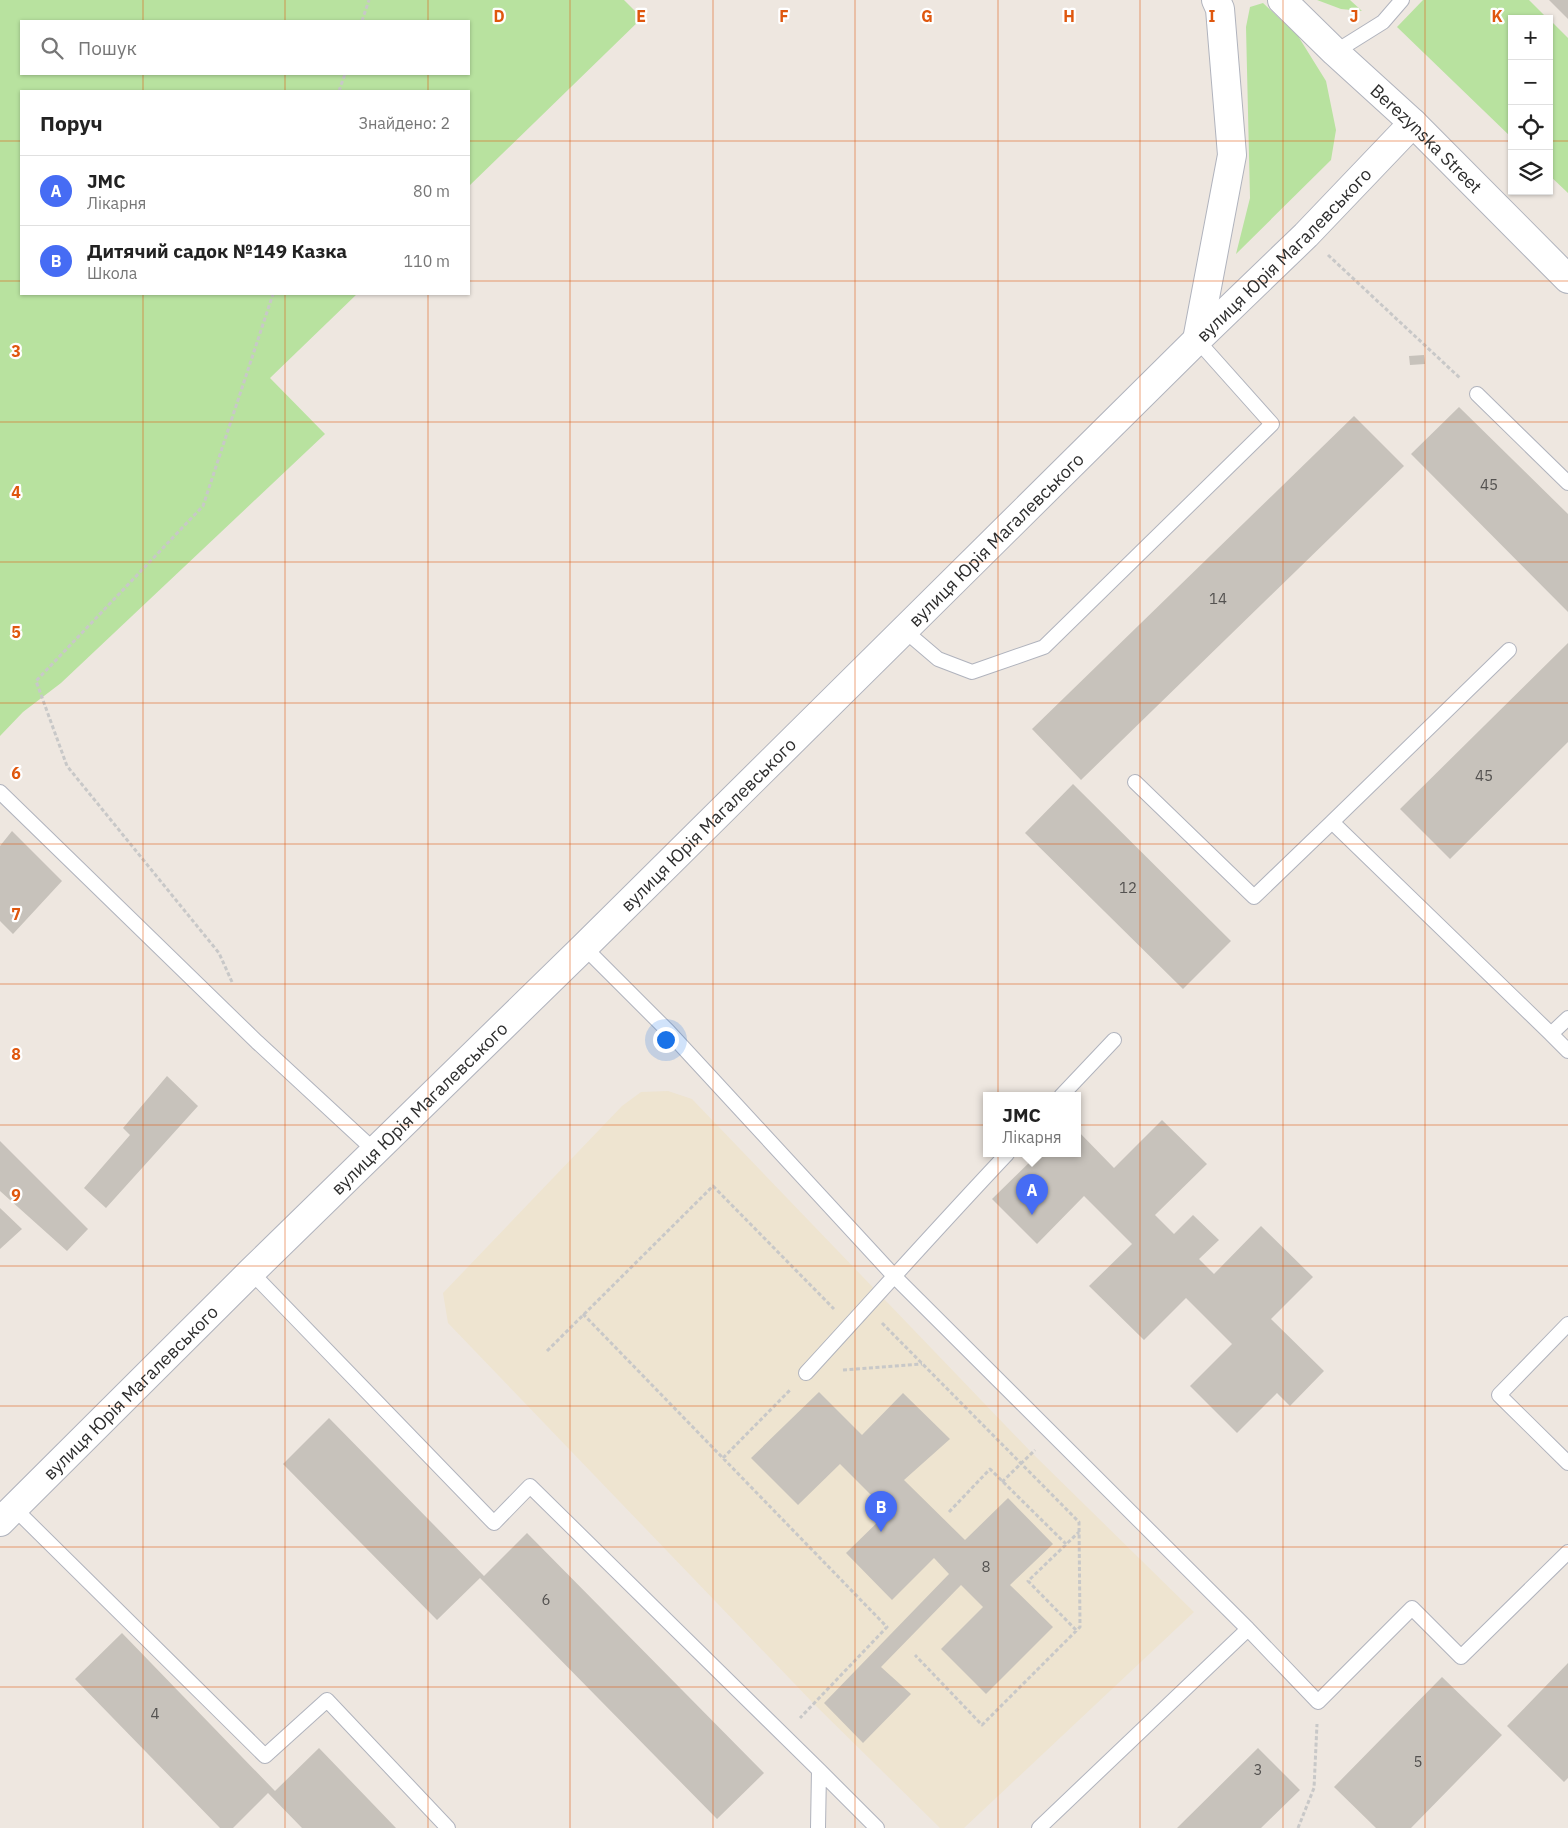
<!DOCTYPE html>
<html lang="uk">
<head>
<meta charset="utf-8">
<style>
  :root { --surface:#fff; --page:#f6f6f6; --text:#222; --muted:#767676; --line:#e0e0e0; --accent:#466cf4 }
  body { margin:0; font-family:"IBM Plex Sans",sans-serif; background:var(--page); color:var(--text) }
  .controls { position:absolute; right:15px; top:15px; display:grid; overflow:hidden; border-radius:0px; box-shadow:0 1px 4px #0004 }
  .controls button { width:45px; height:45px; display:grid; place-items:center; padding:0; border:0; border-bottom:1px solid var(--line); background:var(--surface); color:var(--text); font:25px sans-serif }
  .you { position:absolute; left:665px; top:1039px; width:18px; height:18px; margin:-12px; border:4px solid #fff; border-radius:50%; background:#1a73e8; box-shadow:0 0 0 8px #1a73e833 }
  .badge { display:grid; place-items:center; width:32px; height:32px; border-radius:50%; background:var(--accent); color:#fff; font-size:16px; font-weight:700 }
  .pin { position:absolute; translate:-50% -41px; filter:drop-shadow(0 1px 2px #0008) }
  .pin::after { content:''; position:absolute; top:26px; width:18px; height:15px; background:inherit; clip-path:polygon(0 0,100% 0,50% 100%) }
  .popup { position:absolute; left:983px; top:1092px; width:98px; height:65px; box-sizing:border-box; display:grid; place-content:center; border-radius:0px; background:var(--surface); filter:drop-shadow(0 1px 4px #0005); font-size:16px; white-space:nowrap; color:var(--muted) }
  .popup b { font-size:19px; color:var(--text) }
  .popup::after { content:''; position:absolute; left:50%; top:100%; margin-left:-10px; border:10px solid transparent; border-top-color:var(--surface) }
  .list { margin:0; padding:0; list-style:none }
  h2 { display:flex; justify-content:space-between; align-items:center; height:65px; margin:0; padding:0 20px; font-size:21px }
  h2 small { font-size:16px; font-weight:400; color:var(--muted) }
  .list li { display:grid; grid-template-columns:32px 1fr auto; gap:15px; align-items:center; box-sizing:border-box; height:70px; padding:0 20px; border-top:1px solid var(--line) }
  .list b { display:block; font-size:19px; white-space:nowrap }
  .list p { margin:0; font-size:16px; white-space:nowrap; color:var(--muted) }
  .list em { font-size:16px; font-style:normal; color:var(--muted) }
  .icon { flex:none; width:28px; height:28px; fill:none; stroke:currentColor; stroke-width:2; stroke-linecap:round; stroke-linejoin:round }
  .map { position:relative; flex:none; width:1568px; height:1828px; overflow:hidden }
  .search { position:absolute; background:var(--surface); box-shadow:0 1px 4px #0004; left:20px; top:20px; width:450px; height:55px; display:flex; align-items:center; gap:12px; box-sizing:border-box; padding:0 18px; border-radius:0px; color:var(--muted); font-size:19px }
  .panel { position:absolute; background:var(--surface); box-shadow:0 1px 4px #0004; left:20px; top:90px; width:450px; height:205px; border-radius:0px }
  .map>svg:first-child { display:block }
  .education { fill:#eee4d0 }
  .green { fill:#b8e29f; fill-rule:evenodd }
  .building { fill:#c7c2bb }
  .lines { fill:none; stroke-linecap:round; stroke-linejoin:round }
  .service-casing { stroke:#b0b3bd; stroke-width:16 }
  .tertiary-casing { stroke:#b0b3bd; stroke-width:30 }
  .path { stroke:#c8c8c8; stroke-width:3; stroke-dasharray:4 2.5; stroke-linecap:butt }
  .service { stroke:#fff; stroke-width:14 }
  .tertiary { stroke:#fff; stroke-width:28 }
  .grid { fill:none; stroke:#df570e; stroke-width:1; stroke-opacity:0.55 }
  .labels { text-anchor:middle; dominant-baseline:central; stroke-width:4.5; stroke-linejoin:round; paint-order:stroke }
  .number-label { font-size:15px; fill:#545250 }
  .street-label { font-size:18px; fill:#2d2d2d; stroke:#fff }
  .grid-label { font-size:16px; text-anchor:middle; font-weight:bold; fill:#df570e; stroke:#fff; stroke-width:4.5; stroke-linejoin:round; paint-order:stroke }
</style>
</head>
<body>
<div class="map">
<svg width="1568" height="1828" viewBox="0 0 1568 1828">
  <rect width="100%" height="100%" fill="#eee7e0"/>
  <path class="education" d="M668 1091 692 1099 1032 1453 1194 1612 964 1828H940L814 1704 448 1323 443 1293 622 1106 641 1092Z"/>
  <path class="green" d="M0 0H624L642 18 469 186V91H21V294H357L270 378 325 434 61 683 23 712 0 736ZM21 21H469V74H21Z
    M1317 0H1350L1362 11 1341 9Z
    M1423 0H1529L1548 19H1512V138L1397 27Z
    M1263 3 1298 36 1326 81 1336 130 1331 160 1236 254 1250 198 1246 27 1250 7Z
    M1549 19 1568 38V193L1549 175Z"/>
  <path class="building" d="M1549 0H1568V19Z
    M1424 355 1425 364 1410 365 1409 356Z
    M1459 407 1568 514V612L1411 454Z
    M1354 416 1404 466 1081 780 1032 729Z
    M1568 643V742L1450 859 1400 809Z
    M1073 784 1231 941 1183 989 1025 833Z
    M12 831 62 881 13 934 0 921V846Z
    M167 1076 198 1106 106 1208 84 1188 130 1135 123 1128Z
    M1162 1120 1207 1164 1155 1215 1174 1234 1193 1215 1219 1240 1199 1259 1214 1274 1261 1226 1313 1277 1271 1319 1324 1371 1290 1406 1277 1393 1237 1433 1190 1386 1232 1344 1186 1298 1144 1340 1089 1286 1132 1244 1084 1196 1037 1244 992 1199 1038 1154H1077V1130L1114 1168Z
    M0 1141 88 1229 67 1251 0 1191Z
    M0 1208 22 1229 0 1249Z
    M819 1392 862 1435 903 1393 950 1439 904 1480 965 1540 1008 1498 1053 1544 1010 1585 1053 1627 986 1694 941 1649 983 1607 961 1585 881 1667 911 1694 863 1743 824 1703 949 1574 934 1558 892 1600 846 1553 888 1512 840 1464 798 1505 751 1458Z
    M329 1418 484 1576 527 1533 764 1773 717 1819 480 1578 437 1620 283 1464Z
    M122 1633 275 1791 319 1748 396 1828H302L268 1793 233 1828H220L75 1679Z
    M1568 1663V1778L1564 1782 1507 1726Z
    M1442 1677 1502 1735 1411 1828H1376L1334 1787Z
    M1258 1748 1300 1790 1261 1828H1177Z"/>
  <g class="lines">
    <defs>
      <path id="service" d="M1335 52 1383 22 1402 0
        M1477 394 1568 483
        M904 630 938 659 972 672 1044 647 1272 424 1197 340
        M1509 650 1332 822 1551 1034
        M1135 782 1254 897 1332 822
        M0 792 257 1042 375 1151
        M584 947 668 1031 895 1277 1248 1629 1318 1702 1412 1608 1461 1657 1568 1552
        M1568 1018 1551 1034 1568 1051
        M1061 1096 1114 1040
        M251 1272 494 1523 530 1486 819 1770 818 1828
        M1568 1324 1499 1395 1568 1463
        M806 1373C873 1300 939 1226 1007 1154
        M10 1509 14 1508 265 1756 327 1700 448 1828
        M819 1770 877 1828
        M1039 1828 1248 1629"/>
      <g id="tertiary">
        <path id="s1" d="M1282 0 1335 52 1413 123 1568 279"/>
        <path d="M1197 340 1232 155 1220 9 1216 0"/>
        <path id="s2" d="M0 1522 251 1272 584 947 1197 340 1306 235 1413 123"/>
      </g>
    </defs>
    <use href="#service" class="service-casing"/>
    <use href="#tertiary" class="tertiary-casing"/>
    <path class="path" d="M362 21 369 0
      M339 91 345 74
      M1328 255 1461 379
      M232 982 219 953 67 766 36 681 203 506 273 294
      M583 1314 887 1627 800 1718
      M882 1323 1079 1522 1080 1627 982 1725 915 1655
      M547 1351 713 1186 834 1309
      M843 1370 922 1364
      M723 1458 791 1389
      M1002 1482 1035 1450
      M949 1512 990 1469 1066 1544
      M1076 1630 1028 1581 1079 1532
      M1298 1828 1314 1788 1317 1724"/>
    <use href="#service" class="service"/>
    <use href="#tertiary" class="tertiary"/>
  </g>
  <path class="grid" d="M143 0V21M285 0V21M428 0V21M570 0V1828M713 0V1828M855 0V1828M998 0V1828M1140 0V1828M1283 0V1828M1425 0V1828M143 74V91M285 74V91M428 74V91M0 141H21M469 141H1512M1549 141H1568M0 281H21M469 281H1568M143 294V1828M285 294V1828M428 294V1828M0 422H1568M0 562H1568M0 703H1568M0 844H1568M0 984H1568M0 1125H1568M0 1266H1568M0 1406H1568M0 1547H1568M0 1687H1568"/>
  <g class="labels">
    <g class="number-label">
      <text x="1489" y="484">45</text>
      <text x="1218" y="598">14</text>
      <text x="1484" y="775">45</text>
      <text x="1128" y="887">12</text>
      <text x="986" y="1566">8</text>
      <text x="546" y="1599">6</text>
      <text x="155" y="1713">4</text>
      <text x="1418" y="1761">5</text>
      <text x="1258" y="1769">3</text>
    </g>
    <g class="street-label">
      <text stroke="none"><textPath href="#s1" startOffset="200">Berezynska Street</textPath></text>
      <text stroke="none"><textPath href="#s2" startOffset="1804">вулиця Юрія Магалевського</textPath></text>
      <text stroke="none"><textPath href="#s2" startOffset="1399">вулиця Юрія Магалевського</textPath></text>
      <text stroke="none"><textPath href="#s2" startOffset="994">вулиця Юрія Магалевського</textPath></text>
      <text stroke="none"><textPath href="#s2" startOffset="589">вулиця Юрія Магалевського</textPath></text>
      <text stroke="none"><textPath href="#s2" startOffset="184">вулиця Юрія Магалевського</textPath></text>
    </g>
  </g>
  <g class="grid-label">
    <text x="499" y="22">D</text>
    <text x="641" y="22">E</text>
    <text x="784" y="22">F</text>
    <text x="927" y="22">G</text>
    <text x="1069" y="22">H</text>
    <text x="1212" y="22">I</text>
    <text x="1354" y="22">J</text>
    <text x="1497" y="22">K</text>
    <text x="16" y="357">3</text>
    <text x="16" y="498">4</text>
    <text x="16" y="638">5</text>
    <text x="16" y="779">6</text>
    <text x="16" y="920">7</text>
    <text x="16" y="1060">8</text>
    <text x="16" y="1201">9</text>
  </g>
</svg>
<div class="controls">
<button>+</button>
<button>−</button>
<button><svg class="icon" aria-label="locate" viewBox="0 0 24 24"><circle cx="12" cy="12" r="6"/><path d="M12 2v4M12 18v4M2 12h4M18 12h4"/></svg></button>
<button><svg class="icon" aria-label="layers" viewBox="0 0 24 24"><path d="M12 4l9 5-9 5-9-5zM3 14l9 5 9-5"/></svg></button>
</div>
<div class="you"></div>
<div class="pin badge" style="left:1032px;top:1215px">A</div>
<div class="popup"><b>JMC</b>Лікарня</div>
<div class="pin badge" style="left:881px;top:1532px">B</div>
<div class="search"><svg class="icon" aria-label="search" viewBox="0 0 24 24"><circle cx="10" cy="10" r="6"/><path d="M15 15l6 6"/></svg>Пошук</div>
<section class="panel">
<h2>Поруч<small>Знайдено: 2</small></h2>
<ul class="list">
<li><span class="badge">A</span><div><b>JMC</b><p>Лікарня</p></div><em>80 m</em></li>
<li><span class="badge">B</span><div><b>Дитячий садок №149 Казка</b><p>Школа</p></div><em>110 m</em></li>
</ul>
</section>
</div>
</body>
</html>
